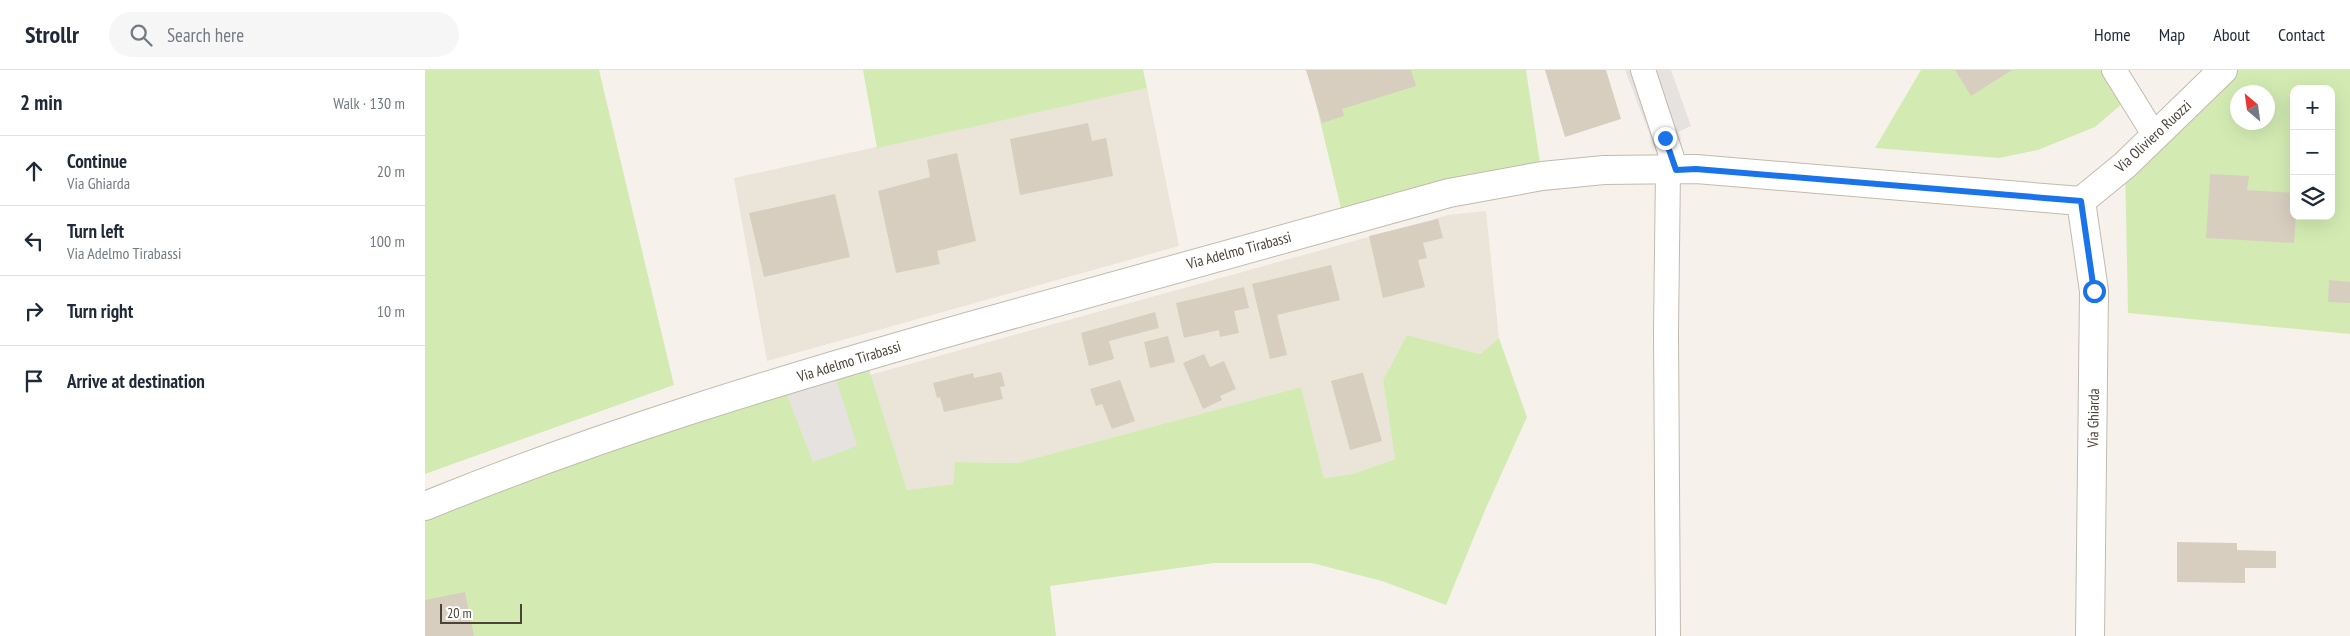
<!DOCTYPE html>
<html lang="en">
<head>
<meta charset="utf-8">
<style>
  :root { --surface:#fff; --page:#f6f6f7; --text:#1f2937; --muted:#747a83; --line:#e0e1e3 }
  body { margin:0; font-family:"PT Sans Narrow",sans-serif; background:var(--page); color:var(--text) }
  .controls { position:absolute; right:15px; top:15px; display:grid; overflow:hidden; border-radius:10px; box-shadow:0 5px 20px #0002 }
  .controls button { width:45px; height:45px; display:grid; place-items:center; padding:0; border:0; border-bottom:1px solid var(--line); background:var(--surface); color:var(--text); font:25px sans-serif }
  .compass { position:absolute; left:1805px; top:15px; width:45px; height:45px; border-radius:50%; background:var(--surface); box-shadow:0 5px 20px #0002; rotate:331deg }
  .scale { position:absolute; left:15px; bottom:12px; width:82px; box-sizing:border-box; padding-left:5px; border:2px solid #4b4338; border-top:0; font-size:14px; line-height:18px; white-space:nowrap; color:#4b4338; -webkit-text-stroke:4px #fff; paint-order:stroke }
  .stop { position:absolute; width:15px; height:15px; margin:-11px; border:4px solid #1a73e8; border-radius:50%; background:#fff }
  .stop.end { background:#1a73e8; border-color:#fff; box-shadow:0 1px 5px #0008 }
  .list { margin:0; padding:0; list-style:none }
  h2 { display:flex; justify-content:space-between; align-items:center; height:65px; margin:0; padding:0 20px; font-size:21px }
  h2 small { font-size:16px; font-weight:400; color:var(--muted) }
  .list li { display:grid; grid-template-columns:32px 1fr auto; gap:15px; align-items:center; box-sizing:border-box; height:70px; padding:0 20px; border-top:1px solid var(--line) }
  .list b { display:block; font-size:19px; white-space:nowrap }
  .list p { margin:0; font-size:16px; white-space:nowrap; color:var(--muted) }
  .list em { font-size:16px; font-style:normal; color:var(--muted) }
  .icon { flex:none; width:28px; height:28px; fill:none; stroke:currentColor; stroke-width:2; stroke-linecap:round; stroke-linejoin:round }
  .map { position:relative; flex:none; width:1925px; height:566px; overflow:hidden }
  header { display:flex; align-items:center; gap:30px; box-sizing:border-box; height:70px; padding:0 25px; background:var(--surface); border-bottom:1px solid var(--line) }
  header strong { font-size:24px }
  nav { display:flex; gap:28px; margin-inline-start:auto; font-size:18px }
  .search { width:350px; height:45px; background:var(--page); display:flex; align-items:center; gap:12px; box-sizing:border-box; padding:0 18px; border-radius:28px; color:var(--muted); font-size:19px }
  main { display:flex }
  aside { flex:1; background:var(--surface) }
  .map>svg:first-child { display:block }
  .residential { fill:#eae4d9 }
  .green { fill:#d3ebb3; fill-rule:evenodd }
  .parking { fill:#e5e2df }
  .building { fill:#d8cec0 }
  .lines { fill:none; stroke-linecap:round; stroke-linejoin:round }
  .minor-casing { stroke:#c2baad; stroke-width:26 }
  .tertiary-casing { stroke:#c2baad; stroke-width:30 }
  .minor { stroke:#fff; stroke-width:24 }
  .tertiary { stroke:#fff; stroke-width:28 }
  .route { stroke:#1a73e8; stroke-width:6 }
  .labels { text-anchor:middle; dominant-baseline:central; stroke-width:4; stroke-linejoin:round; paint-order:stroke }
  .street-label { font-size:15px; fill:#4b4338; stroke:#fff }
</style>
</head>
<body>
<header>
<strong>Strollr</strong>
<div class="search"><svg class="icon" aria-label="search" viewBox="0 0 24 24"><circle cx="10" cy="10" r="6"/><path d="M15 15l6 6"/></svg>Search here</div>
<nav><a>Home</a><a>Map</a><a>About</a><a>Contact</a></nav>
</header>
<main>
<aside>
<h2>2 min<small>Walk · 130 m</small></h2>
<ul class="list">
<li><svg class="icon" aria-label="ahead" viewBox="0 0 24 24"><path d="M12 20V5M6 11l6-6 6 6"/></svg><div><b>Continue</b><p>Via Ghiarda</p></div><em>20 m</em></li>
<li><svg class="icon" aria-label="left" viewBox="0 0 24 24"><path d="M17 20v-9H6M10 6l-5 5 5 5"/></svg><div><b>Turn left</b><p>Via Adelmo Tirabassi</p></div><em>100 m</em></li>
<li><svg class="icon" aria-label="right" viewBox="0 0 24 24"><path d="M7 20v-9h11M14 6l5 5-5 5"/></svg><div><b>Turn right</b></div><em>10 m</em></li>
<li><svg class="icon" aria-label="arrive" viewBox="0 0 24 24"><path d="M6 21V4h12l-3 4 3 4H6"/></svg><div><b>Arrive at destination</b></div></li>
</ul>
</aside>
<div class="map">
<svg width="1925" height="566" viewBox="0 0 1925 566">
  <rect width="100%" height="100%" fill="#f6f2eb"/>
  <path class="residential" d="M722 18 754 176 342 291 309 108Z
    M1061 141 1074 268 1055 284 982 265 958 310 970 389 928 404 899 408 876 317 592 393 530 392 528 414 482 420 445 305 1023 145Z"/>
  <path class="green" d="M0 0H174L249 315 0 404Z
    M438 0H718L722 18 452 78Z
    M883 0H1101L1117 106 919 151Z
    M1496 0H1689L1705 27 1670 57 1613 80 1574 88 1450 78Z
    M1798 0H1925V264L1703 243 1700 95ZM1869 19H1906V146H1869ZM1812 22H1842V52H1812Z
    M982 265 1055 284 1074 268 1102 347 1061 438 1021 535 957 511 887 493H789L625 516 631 566H0V436L357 311 388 391 407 296 440 287 482 420 528 414 530 392 592 393 876 317 899 408 928 404 970 389 958 310Z"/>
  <path class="parking" d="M1200 0H1246L1266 56 1240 68H1226Z
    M407 296 432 376 388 392 357 311Z"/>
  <path class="building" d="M881 0H986L991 16 917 39 919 46 897 53Z
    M1120 0H1181L1196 49 1140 67Z
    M1530 0H1587L1546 26Z
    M663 53 667 71 681 68 688 106 595 125 585 69Z
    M532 83 551 171 512 181 515 194 471 203 453 121 505 107 502 90Z
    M1785 104 1824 106 1822 120 1869 123V146H1871L1869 173 1781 168Z
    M410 124 425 187 339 207 324 143Z
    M1013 149 1018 168 998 173 1002 188 993 190 1000 217 958 228 944 166Z
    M906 195 915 230 852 245 862 285 845 289 827 214Z
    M1904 210 1925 212V233L1903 232Z
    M819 217 824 238 809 241 814 263 795 267 794 260 759 268 751 233Z
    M730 242 734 258 684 271 689 289 664 296 656 263Z
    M743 266 750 292 725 298 719 272Z
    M779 284 785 297 799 291 811 319 795 326 797 330 778 339 758 293Z
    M576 302 580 316 575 317 578 329 519 342 515 327 512 328 508 313 548 303 549 308Z
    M936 303H938L957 371 925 380 906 311Z
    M695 310 710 351 687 359 677 334 671 336 665 319Z
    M1752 472 1812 473V480L1851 481V498H1820V513L1752 512Z
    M40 522 49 566H0V530Z"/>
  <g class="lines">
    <defs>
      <path id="minor" d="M1218 0 1251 100
        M1689 0 1730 66
        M1243 100 1241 261 1243 566"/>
      <path id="tertiary" d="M1656 131 1669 221 1665 566
        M1656 131 1700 95 1798 0
        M0 436C176 364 359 309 542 257 702 211 863 167 1024 123L1117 106 1179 100 1271 99 1656 131"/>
    </defs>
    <use href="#minor" class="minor-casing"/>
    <use href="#tertiary" class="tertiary-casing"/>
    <use href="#minor" class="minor"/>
    <use href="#tertiary" class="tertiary"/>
  </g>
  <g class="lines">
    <path class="route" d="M1240 68 1251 100 1271 99 1656 131 1669 221"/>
  </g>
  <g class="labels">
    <g class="street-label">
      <text transform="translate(1728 66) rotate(-43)">Via Oliviero Ruozzi</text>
      <text transform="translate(814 180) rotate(-15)">Via Adelmo Tirabassi</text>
      <text transform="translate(424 291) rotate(-17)">Via Adelmo Tirabassi</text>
      <text transform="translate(1668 348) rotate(-89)">Via Ghiarda</text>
    </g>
  </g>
</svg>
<div class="controls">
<button>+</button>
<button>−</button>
<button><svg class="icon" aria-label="layers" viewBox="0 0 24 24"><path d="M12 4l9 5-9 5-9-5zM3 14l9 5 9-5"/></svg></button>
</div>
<svg class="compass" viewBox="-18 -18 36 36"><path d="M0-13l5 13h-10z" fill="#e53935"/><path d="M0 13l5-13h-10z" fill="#747a83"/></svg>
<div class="scale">20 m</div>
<div class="stop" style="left:1669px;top:221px"></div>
<div class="stop end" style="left:1240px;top:68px"></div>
</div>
</main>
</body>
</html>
